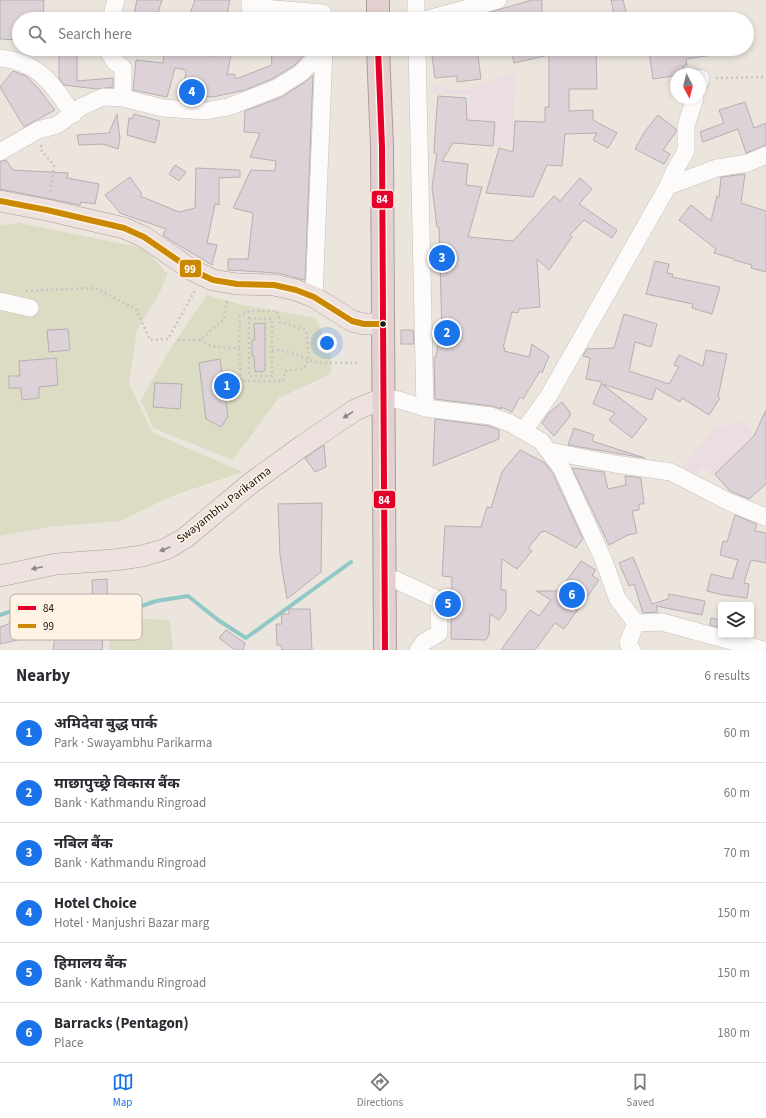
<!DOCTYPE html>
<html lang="en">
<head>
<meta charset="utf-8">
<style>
  :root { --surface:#fff; --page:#f2f2f3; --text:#2b2b33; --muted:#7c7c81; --line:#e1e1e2; --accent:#1a73e8 }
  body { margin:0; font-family:"Source Sans 3","Noto Sans Devanagari",sans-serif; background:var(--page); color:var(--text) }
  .controls { position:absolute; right:12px; bottom:12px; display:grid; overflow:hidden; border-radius:4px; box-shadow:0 2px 6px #0003 }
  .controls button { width:36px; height:36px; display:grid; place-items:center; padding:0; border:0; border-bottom:1px solid var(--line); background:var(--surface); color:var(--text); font:20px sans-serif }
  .compass { position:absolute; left:670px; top:68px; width:36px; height:36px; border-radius:50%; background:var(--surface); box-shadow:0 2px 6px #0003; rotate:173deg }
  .you { position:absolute; left:327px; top:343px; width:14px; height:14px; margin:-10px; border:3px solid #fff; border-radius:50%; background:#1a73e8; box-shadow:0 0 0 6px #1a73e833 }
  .badge { display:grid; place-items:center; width:26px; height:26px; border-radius:50%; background:var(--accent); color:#fff; font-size:13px; font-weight:700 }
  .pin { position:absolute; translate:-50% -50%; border:2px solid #fff; box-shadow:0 1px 4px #0006 }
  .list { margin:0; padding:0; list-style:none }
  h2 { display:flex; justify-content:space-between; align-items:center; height:52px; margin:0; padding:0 16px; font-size:17px }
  h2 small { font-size:13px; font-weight:400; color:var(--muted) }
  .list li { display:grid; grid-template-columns:26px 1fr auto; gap:12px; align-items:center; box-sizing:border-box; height:60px; padding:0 16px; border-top:1px solid var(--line) }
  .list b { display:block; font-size:15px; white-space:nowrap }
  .list p { margin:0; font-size:13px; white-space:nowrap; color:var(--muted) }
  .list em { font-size:13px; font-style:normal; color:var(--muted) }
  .icon { flex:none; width:22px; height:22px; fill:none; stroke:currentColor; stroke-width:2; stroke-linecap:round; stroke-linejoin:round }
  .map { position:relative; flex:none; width:766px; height:650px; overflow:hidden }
  .search { position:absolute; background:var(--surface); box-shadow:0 2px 6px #0003; left:12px; right:12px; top:12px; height:44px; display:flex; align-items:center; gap:10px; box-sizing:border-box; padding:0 14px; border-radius:22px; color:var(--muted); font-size:15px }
  .sheet { height:412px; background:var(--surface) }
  nav { display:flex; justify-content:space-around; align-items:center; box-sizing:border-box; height:56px; border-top:1px solid var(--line); background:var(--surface); font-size:11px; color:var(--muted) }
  nav a { display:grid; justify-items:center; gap:2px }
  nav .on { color:var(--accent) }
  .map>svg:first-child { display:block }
  .education { fill:#ebdde2 }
  .green { fill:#dcdcc4 }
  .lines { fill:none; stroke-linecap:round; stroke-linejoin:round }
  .stream { stroke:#90c8c7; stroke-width:4 }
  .building { fill:#ddd2d7; stroke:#b5b0af }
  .minor-casing { stroke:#c5c0bb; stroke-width:18 }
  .major-casing { stroke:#ae9b96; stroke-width:22 }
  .highway-casing { stroke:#ae9b96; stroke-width:24 }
  .path { stroke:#c7c5c3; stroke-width:2.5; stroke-dasharray:2 3; stroke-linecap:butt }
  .minor { stroke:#fcfbfa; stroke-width:17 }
  .major { stroke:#ede2e0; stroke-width:21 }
  .highway { stroke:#e2d1d0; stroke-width:22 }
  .bus-1-casing { stroke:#fff3e5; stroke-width:9 }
  .bus-2-casing { stroke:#fff3e5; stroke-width:9 }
  .bus-1 { stroke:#e4002b; stroke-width:6 }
  .bus-2 { stroke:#cb8903; stroke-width:6 }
  .oneway { fill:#8e8683 }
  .bus-dot { fill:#191511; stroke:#fff3e5; stroke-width:1.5 }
  .labels { text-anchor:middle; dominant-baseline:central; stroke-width:3; stroke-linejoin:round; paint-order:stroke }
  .street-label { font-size:12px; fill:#191511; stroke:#fff3e5 }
  .key { fill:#fff3e5; stroke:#bab0a5; stroke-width:1 }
  .key-label { font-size:11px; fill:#191511 }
  .line-badge { stroke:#fff3e5; stroke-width:1.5 }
  .badge-label { font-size:11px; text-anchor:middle; font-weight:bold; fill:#fff }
</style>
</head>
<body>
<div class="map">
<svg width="766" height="650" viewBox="0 0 766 650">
  <rect width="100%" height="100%" fill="#ebe5de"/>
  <path class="education" d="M516 72 512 146H493L467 120 470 95 432 93 435 83 452 90 469 89Z
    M742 421 752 432V438L766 452V484L743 505 715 474 702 467 695 478 680 469 714 428Z"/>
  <path class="green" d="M20 223 143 248 168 274 158 296 137 330 129 384 153 433 243 472 172 496 120 521 49 527 0 536V225Z
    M207 295 243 305 316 318 331 354V374L279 398 233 460 153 428 141 400 168 352Z
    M113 617 170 620 173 650H109Z"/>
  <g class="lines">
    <path class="stream" d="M0 615 24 607 64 618
      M82 623 87 625 156 601 188 596 218 620 246 638 351 562"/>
  </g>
  <path class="building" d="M0 0H44L43 19H19V40L0 39Z
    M137 0H162L156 19H133Z
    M195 0H230L226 19H188Z
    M532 0H542V19H466Z
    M611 0H623L628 19H615Z
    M271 49H307L308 51 295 65 272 79 245 90 213 97 183 94 186 70 175 68 167 97 133 90 136 60 163 63 164 52 215 56 216 52 231 55 227 75 234 74 236 79 272 65Z
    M431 49H477L481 79 457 82V76L435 78Z
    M511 49H596L597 89H569V111L593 110V120L617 133 608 148 593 140 597 133 565 134 562 166 547 165 533 197 486 193 499 148 513 152 515 121 545 122V107H549V55L514 63Z
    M663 49H711L712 55 686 59 687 65 683 66 685 74 653 79 649 51Z
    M77 53V81L113 78V87L97 89 64 85 59 78V54Z
    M13 71 26 76 38 88 55 110 24 127 0 87Z
    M313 75 305 280 278 273 228 270V259H248L253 213 233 208 251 170 275 171 276 161 250 157 260 133 244 132 245 111 282 97 306 81Z
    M438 96 466 98 467 120 495 122 493 146 453 143 442 161 468 164 466 185 482 187 468 237 513 241 554 196 560 201 580 178 592 189 579 204 617 230 612 238 584 220 570 235 572 237 549 270 537 259 540 307 519 309 518 313 512 312 503 348H505L504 351 529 357 532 344 549 356 542 373 540 371 523 399 520 397 512 412 501 407V409L492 406 435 399 434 357H436L440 332 442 333 439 227H437L432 187 437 154 434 153 435 133Z
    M745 102 754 128 766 123V145L746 153 738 129 703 142 700 132 724 123 719 110Z
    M117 114 120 139 118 149 103 144 79 145 77 135 109 133Z
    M134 114 160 121 155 143 127 135 129 118 132 119Z
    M658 115 676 129V132L663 150 670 154 664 164 635 149 645 131Z
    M6 160 13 170 68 173 67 178 99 184 95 204 81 202 80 205 0 189V162Z
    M175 165 186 172 179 181 169 174Z
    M196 168 240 170V177L219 178V205L215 204 207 243 217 245 212 265 170 240 163 235 166 229 120 213 105 195 130 177 142 194 140 196 179 212 195 208Z
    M745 174 741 203 766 211V272L751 268 752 265 734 260V259L714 253 716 249 679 220 691 205 711 221 717 196 719 197 721 177Z
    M655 261 669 264 667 273 673 274 672 277 720 287 712 314 692 308 693 304 646 294Z
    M624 314 657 324 651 347 635 342 629 371 669 384 679 367 674 365 679 355 703 366 706 350 727 354 718 397 720 398 709 415 682 398 680 402 656 388 652 400 602 384 647 419 632 438 609 420 615 413 593 404 602 382 586 379 590 358 583 356 587 349 614 348Z
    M265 323V371L255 372 254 356H252V340H255L254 324Z
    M68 329 70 350 49 352 47 330Z
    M401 330H413L414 344H401Z
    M56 358 58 385 39 387V398L22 400 21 388H9V376H20L19 361Z
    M220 359 228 417 221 427 206 419 199 363Z
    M155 383 182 384 180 409 153 407Z
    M562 402 570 412V416L554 436 542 423 549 413Z
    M766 410V484L749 499 730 491 715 474 754 436Z
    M435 419 489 426 499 430V439L433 466Z
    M574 428 594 435 592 441 645 458 568 445Z
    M324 445 326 467 315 472 305 458Z
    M520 450 545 463 553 474 583 539 576 548 545 531 544 532 542 531 528 548 532 551 517 569 502 559 501 590H506V610L499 620 490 614 489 635 486 640 451 639 452 577 442 576 445 526 481 527 487 507 491 508 502 472Z
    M572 468 604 472 608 489 626 485 625 476 641 478 644 504H639V510L632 511 637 533 628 535 609 545Z
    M322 503 321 572 287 599 280 556 278 504Z
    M735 515 757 524 755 531 766 533V563L751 560 744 583 749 584 747 598 723 595 707 591 711 574 732 579 738 560 720 555 723 541 727 542Z
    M633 557 652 604 668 599 669 594 705 601 702 615 656 606 658 612 643 613 634 584 629 586 619 563Z
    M581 561 596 570 592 575 599 580 564 629 555 623 535 650H501L530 610 539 616 551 600 536 591H559Z
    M107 579 108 615 68 633 103 636 102 650H53L56 631 0 644V627L9 624 10 620 37 615 38 621 65 616V618L93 609 92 580Z
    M289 609H310L312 650H282L281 645H277L276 624H282L281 614H289Z
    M711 618 721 620V628L710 625Z
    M226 630 245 643 243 650H235L219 638Z"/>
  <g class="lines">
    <defs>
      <path id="minor" d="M250 0V7L323 13
        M111 19 116 0
        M416 19V0
        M428 19 498 0
        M107 49 114 61 123 68V98
        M417 49 425 408
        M0 58C39 62 52 84 73 114
        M700 82 701 78
        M0 152 38 130 57 125 81 107 103 97 123 98 163 108 205 111 228 107 277 88 301 73 324 49
        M668 186 717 168 748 163 766 155
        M314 297 324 49
        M0 301 30 308
        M384 398 399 400 425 408 491 416 510 423 541 441 562 469 604 561 617 598 636 623
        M524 430 548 397 668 186 675 170 686 151V126L695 98
        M549 451 615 464 671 472 729 502 766 517
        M384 580H396L439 600V633L424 642 418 650
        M636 623 662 622 764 650
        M632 650 628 643 636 623"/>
      <path id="major" d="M0 201 47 210 124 228 144 237 192 270 213 280 237 284 274 285 296 290 314 297 352 321 364 324H383
        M0 576 56 564 114 560 142 556 166 549 185 538 251 483 302 446 355 410 384 398"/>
      <path id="highway" d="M378 0V19
        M378 49 382 147 385 650"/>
    </defs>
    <use href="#minor" class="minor-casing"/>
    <use href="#major" class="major-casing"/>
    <use href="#highway" class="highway-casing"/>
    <path class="path" d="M716 78 766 77
      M41 145V150L54 165 50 192
      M26 291 95 288 136 309 150 340 168 339 195 290
      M249 318 272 319V376H249Z
      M178 340H200L224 319 227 301
      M200 340 211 346 239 349 241 381H283L285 371 303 369 309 359 306 330 280 322 277 311H250L240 316 239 349
      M272 350C287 349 301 358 316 362 328 364 344 362 357 363"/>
    <use href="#minor" class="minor"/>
    <use href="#major" class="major"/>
    <use href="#highway" class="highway"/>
    <defs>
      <path id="bus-1" d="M378 49 382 147 385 650"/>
      <path id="bus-2" d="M0 201 47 210 124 228 144 237 192 270 213 280 237 284 274 285 296 290 314 297 352 321 364 324H383"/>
    </defs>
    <use href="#bus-1" class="bus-1-casing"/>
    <use href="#bus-2" class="bus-2-casing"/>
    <use href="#bus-1" class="bus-1"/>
    <use href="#bus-2" class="bus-2"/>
  </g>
  <defs><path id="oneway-solid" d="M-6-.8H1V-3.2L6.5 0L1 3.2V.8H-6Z"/></defs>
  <g class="oneway">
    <use href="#oneway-solid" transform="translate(348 415) rotate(147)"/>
    <use href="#oneway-solid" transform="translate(165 549) rotate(157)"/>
    <use href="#oneway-solid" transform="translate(37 568) rotate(168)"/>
  </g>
  <circle class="bus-dot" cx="383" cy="324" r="3.5"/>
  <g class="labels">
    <g class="street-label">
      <text transform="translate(224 505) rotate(-38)">Swayambhu Parikarma</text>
    </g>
  </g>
  <rect x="10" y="594" width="132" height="46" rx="6" class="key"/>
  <rect x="18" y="606" width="18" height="4" fill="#e4002b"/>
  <rect x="18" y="624" width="18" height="4" fill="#cb8903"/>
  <g class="key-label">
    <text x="43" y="612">84</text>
    <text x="43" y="630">99</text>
  </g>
  <g class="line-badge">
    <rect x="371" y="190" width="23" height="19" rx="4" fill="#e4002b"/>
    <rect x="179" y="259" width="23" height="19" rx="4" fill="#cb8903"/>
    <rect x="373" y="490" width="23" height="19" rx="4" fill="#e4002b"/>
  </g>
  <g class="badge-label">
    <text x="382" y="203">84</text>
    <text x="190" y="273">99</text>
    <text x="384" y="504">84</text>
  </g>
</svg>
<div class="controls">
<button><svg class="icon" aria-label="layers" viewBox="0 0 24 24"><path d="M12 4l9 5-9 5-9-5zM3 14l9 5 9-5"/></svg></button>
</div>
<svg class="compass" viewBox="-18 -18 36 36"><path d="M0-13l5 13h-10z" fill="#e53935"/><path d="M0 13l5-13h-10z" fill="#7c7c81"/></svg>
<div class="you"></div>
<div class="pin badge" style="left:227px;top:386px">1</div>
<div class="pin badge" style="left:447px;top:333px">2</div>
<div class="pin badge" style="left:442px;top:258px">3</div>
<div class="pin badge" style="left:192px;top:92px">4</div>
<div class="pin badge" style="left:448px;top:604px">5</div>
<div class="pin badge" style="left:572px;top:595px">6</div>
<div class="search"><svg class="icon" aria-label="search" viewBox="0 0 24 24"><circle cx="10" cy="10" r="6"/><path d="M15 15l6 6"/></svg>Search here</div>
</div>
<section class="sheet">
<h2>Nearby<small>6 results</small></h2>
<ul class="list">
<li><span class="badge">1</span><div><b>अमिदेवा बुद्ध पार्क</b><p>Park · Swayambhu Parikarma</p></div><em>60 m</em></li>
<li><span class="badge">2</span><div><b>माछापुच्छ्रे विकास बैंक</b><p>Bank · Kathmandu Ringroad</p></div><em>60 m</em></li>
<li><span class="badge">3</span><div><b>नबिल बैंक</b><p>Bank · Kathmandu Ringroad</p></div><em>70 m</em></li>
<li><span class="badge">4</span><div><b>Hotel Choice</b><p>Hotel · Manjushri Bazar marg</p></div><em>150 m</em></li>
<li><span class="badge">5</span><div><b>हिमालय बैंक</b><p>Bank · Kathmandu Ringroad</p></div><em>150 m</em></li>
<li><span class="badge">6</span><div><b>Barracks (Pentagon)</b><p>Place</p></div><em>180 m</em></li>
</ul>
</section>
<nav>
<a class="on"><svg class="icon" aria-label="map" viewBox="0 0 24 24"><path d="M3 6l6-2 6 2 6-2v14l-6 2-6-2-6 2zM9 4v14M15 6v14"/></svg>Map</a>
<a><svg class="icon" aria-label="directions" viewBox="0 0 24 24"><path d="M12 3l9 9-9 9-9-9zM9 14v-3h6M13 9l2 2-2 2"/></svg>Directions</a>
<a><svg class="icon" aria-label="saved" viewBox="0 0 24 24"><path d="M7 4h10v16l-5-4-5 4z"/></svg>Saved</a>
</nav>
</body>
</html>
